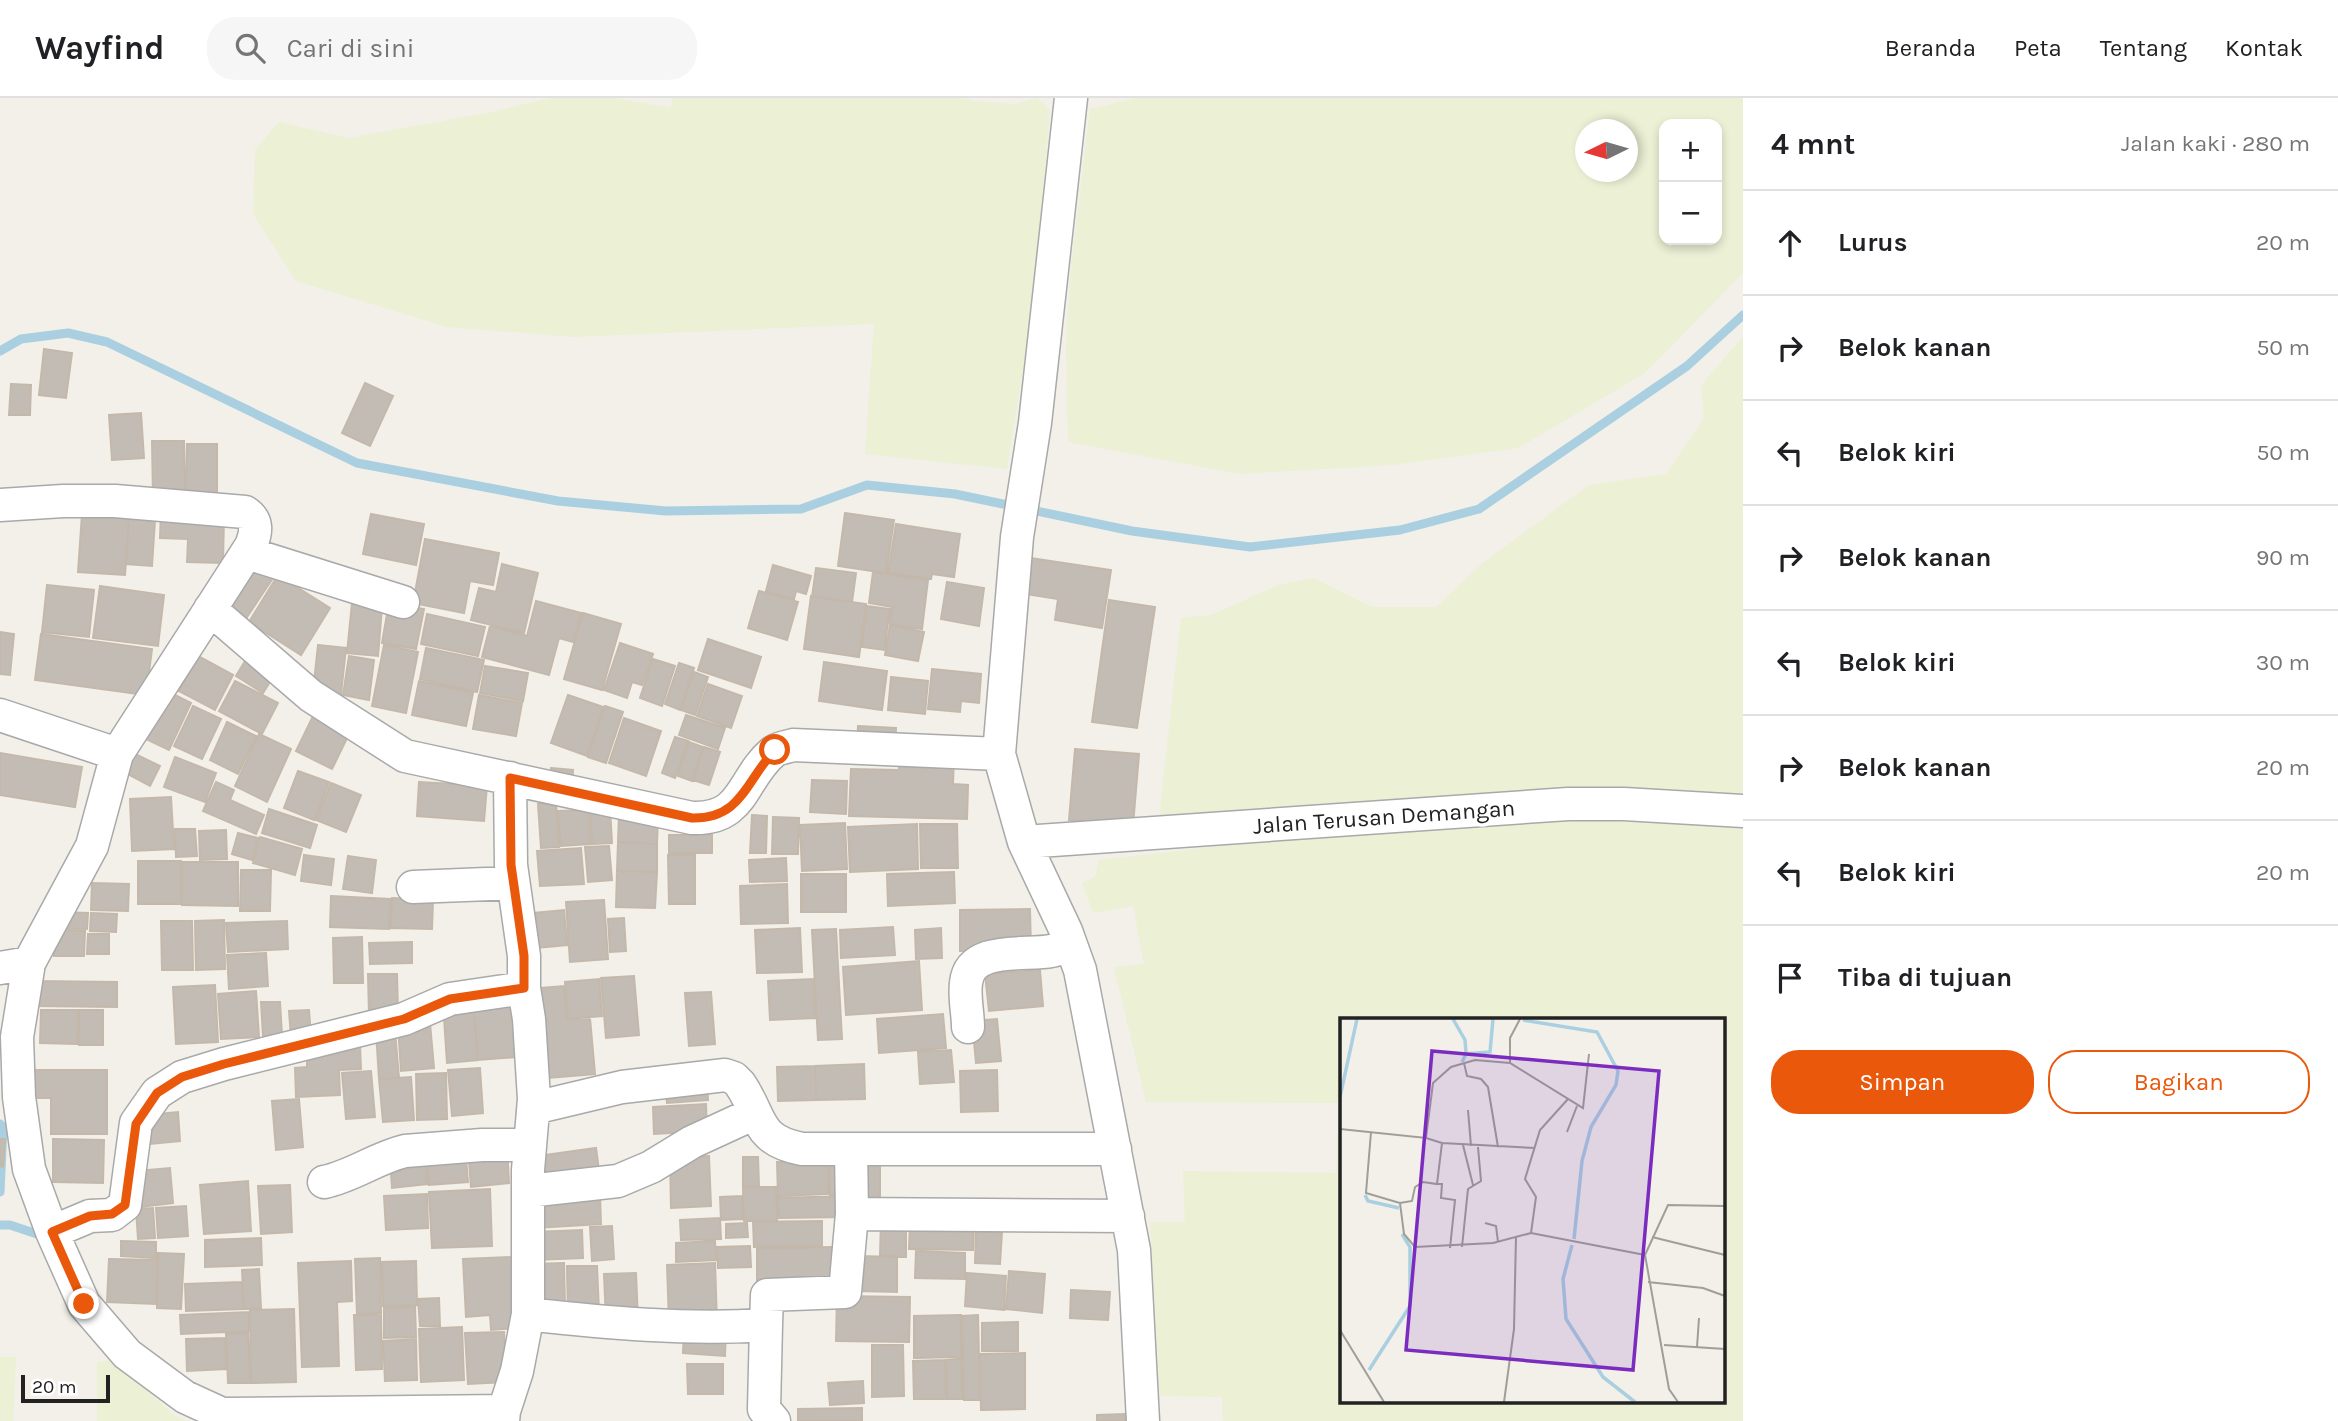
<!DOCTYPE html>
<html lang="id">
<head>
<meta charset="utf-8">
<style>
  :root { --surface:#fff; --page:#f6f6f6; --text:#202124; --muted:#757577; --line:#e0e0e0; --accent:#ea580c }
  body { margin:0; font-family:Karla,sans-serif; background:var(--page); color:var(--text) }
  .controls { position:absolute; right:21px; top:21px; display:grid; overflow:hidden; border-radius:14px; box-shadow:0 4px 10px #0003 }
  .controls button { width:63px; height:63px; display:grid; place-items:center; padding:0; border:0; border-bottom:2px solid var(--line); background:var(--surface); color:var(--text); font:35px sans-serif }
  .compass { position:absolute; left:1575px; top:21px; width:63px; height:63px; border-radius:50%; background:var(--surface); box-shadow:0 4px 10px #0003; rotate:265deg }
  .scale { position:absolute; left:21px; bottom:18px; width:89px; box-sizing:border-box; padding-left:7px; border:4px solid #222; border-top:0; font-size:19px; line-height:24px; white-space:nowrap; color:#222; -webkit-text-stroke:5px #fff; paint-order:stroke }
  .stop { position:absolute; width:21px; height:21px; margin:-16px; border:5px solid #ea580c; border-radius:50%; background:#fff }
  .stop.end { background:#ea580c; border-color:#fff; box-shadow:0 2px 7px #0008 }
  .list { margin:0; padding:0; list-style:none }
  h2 { display:flex; justify-content:space-between; align-items:center; height:91px; margin:0; padding:0 28px; font-size:30px }
  h2 small { font-size:23px; font-weight:400; color:var(--muted) }
  .list li { display:grid; grid-template-columns:46px 1fr auto; gap:21px; align-items:center; box-sizing:border-box; height:105px; padding:0 28px; border-top:2px solid var(--line) }
  .list b { display:block; font-size:26px; white-space:nowrap }
  .list em { font-size:23px; font-style:normal; color:var(--muted) }
  .actions { display:flex; gap:14px; padding:21px 28px }
  .actions a { flex:1; padding:16px 0; border:2px solid var(--accent); border-radius:28px; text-align:center; font-size:24px; color:var(--accent) }
  .actions .main { background:var(--accent); color:#fff }
  .icon { flex:none; width:38px; height:38px; fill:none; stroke:currentColor; stroke-width:2; stroke-linecap:round; stroke-linejoin:round }
  .map { position:relative; flex:none; width:1743px; height:1323px; overflow:hidden }
  header { display:flex; align-items:center; gap:42px; box-sizing:border-box; height:98px; padding:0 35px; background:var(--surface); border-bottom:2px solid var(--line) }
  header strong { font-size:33px }
  nav { display:flex; gap:38px; margin-inline-start:auto; font-size:24px }
  .search { width:490px; height:63px; background:var(--page); display:flex; align-items:center; gap:18px; box-sizing:border-box; padding:0 24px; border-radius:28px; color:var(--muted); font-size:26px }
  main { display:flex }
  aside { flex:1; background:var(--surface) }
  .map>svg:first-child { display:block }
  .farmland { fill:#ecf0d5; fill-rule:evenodd }
  .lines { fill:none; stroke-linecap:round; stroke-linejoin:round }
  .stream { stroke:#a9cfe0; stroke-width:9 }
  .building { fill:#c3bcb5; stroke:#c4b8ab; stroke-width:2 }
  .minor-casing { stroke:#a9a9a9; stroke-width:35 }
  .minor { stroke:#fff; stroke-width:32 }
  .route { stroke:#ea580c; stroke-width:9 }
  .labels { text-anchor:middle; dominant-baseline:central; stroke-width:7; stroke-linejoin:round; paint-order:stroke }
  .street-label { font-size:23px; fill:#222; stroke:#fff }
  .inset-river { fill:none; stroke:#a9cfe0; stroke-width:3.5 }
  .inset-road { fill:none; stroke:#9f9e99; stroke-width:2 }
  .view { fill:#7b2cbf; fill-opacity:0.15; stroke:#7b2cbf; stroke-width:3.5 }
  .inset-edge { fill:none; stroke:#222; stroke-width:3.5 }
</style>
</head>
<body>
<header>
<strong>Wayfind</strong>
<div class="search"><svg class="icon" aria-label="search" viewBox="0 0 24 24"><circle cx="10" cy="10" r="6"/><path d="M15 15l6 6"/></svg>Cari di sini</div>
<nav><a>Beranda</a><a>Peta</a><a>Tentang</a><a>Kontak</a></nav>
</header>
<main>
<div class="map">
<svg width="1743" height="1323" viewBox="0 0 1743 1323">
  <rect width="100%" height="100%" fill="#f2f0e9"/>
  <path class="farmland" d="M551 0H614L671 10 672 0H963L973 3 1015 6 1037 0 1050 12 1033 208 1007 371 865 356 874 226 574 239 447 229 296 183 253 116 255 52 279 24 349 40 487 15Z
    M1137 0H1743V175L1645 275 1518 350 1392 367 1240 376 1068 344 1066 248 1070 179 1090 11ZM1664 26H1717V142H1664ZM1586 32H1628V74H1586Z
    M1743 239V702L1159 721 1181 520 1211 517 1278 487 1314 480 1372 509H1436L1480 467 1589 387 1666 376 1704 320 1701 287Z
    M1559 721 1743 728V1323H1223L1222 1299 1160 1298 1150 1124H1185L1183 1073 1336 1075 1339 1005 1146 1004 1114 869 1144 866 1133 808 1093 815 1082 785 1095 779 1099 762 1371 731ZM1342 922H1724V1304H1342Z
    M0 1259H16L13 1323H0Z
    M113 1263 174 1317 188 1323H97V1264Z"/>
  <g class="lines">
    <path class="stream" d="M0 253 21 241 68 235 107 244 357 365 558 403 666 413 801 411 867 387 955 396 1132 433 1250 449 1400 432 1479 411 1687 268 1743 217
      M0 1026 3 1030 0 1094
      M0 1127H10L43 1138 46 1141"/>
  </g>
  <path class="building" d="M44 251 72 255 66 300 39 297Z
    M365 285 393 298 370 348 342 335Z
    M11 286 31 287 30 317H9Z
    M141 315 144 360 112 362 109 317Z
    M152 343H184L185 397 153 398Z
    M187 346H217V402H186Z
    M161 414 224 416 223 465 187 464 188 441 160 440Z
    M845 415 894 422 886 475 838 468Z
    M82 416 129 419 125 477 78 474Z
    M371 416 424 426 416 467 363 456Z
    M129 419 155 422 152 468 126 466Z
    M896 426 960 436 954 479 932 476 931 481 888 475Z
    M425 441 499 455 493 487 470 483 464 515 413 505Z
    M248 459 275 477 247 519 221 501Z
    M1024 459 1111 472 1102 530 1055 522 1058 501 1019 495Z
    M502 466 538 475 524 535 471 522 479 490 496 494Z
    M773 467 811 478 806 496 796 493 794 501 766 493Z
    M816 470 856 475 852 504 812 499Z
    M873 474 928 482 922 531 890 526 892 509 869 505Z
    M278 477 330 510 301 557 249 524Z
    M947 484 984 490 979 528 941 521Z
    M47 487 94 492 89 539 42 534Z
    M100 488 164 497 158 548 93 540Z
    M759 493 798 504 787 542 748 530Z
    M811 498 866 506 859 559 804 551Z
    M1109 502 1155 509 1137 630 1092 624Z
    M536 503 581 515 573 544 559 540 549 577 482 559 490 528 527 538Z
    M352 505 382 509 378 558 347 555Z
    M389 505 424 511 416 551 382 545Z
    M867 508 890 511 884 552 862 549Z
    M583 515 621 526 602 592 564 581Z
    M427 516 485 529 478 558 421 546Z
    M890 527 924 534 918 563 885 557Z
    M0 534 14 536 10 577 0 576Z
    M41 536 152 551 146 597 35 582Z
    M708 541 761 559 751 590 698 572Z
    M620 545 653 556 642 587 632 584 627 600 604 592Z
    M318 547 346 550 341 596 313 593Z
    M384 547 418 554 406 615 372 608Z
    M426 550 484 562 477 594 420 581Z
    M250 555 277 572 263 595 236 578Z
    M198 558 233 577 215 612 179 593Z
    M349 558 374 562 369 602 343 597Z
    M653 561 675 568 662 608 640 600Z
    M824 564 887 573 882 612 819 603Z
    M679 565 694 570 680 612 665 606Z
    M485 568 528 575 523 603 480 595Z
    M932 571 981 576 979 605 961 603 960 614 928 611Z
    M694 574 708 579 695 617 681 612Z
    M891 579 928 583 925 616 888 612Z
    M235 583 278 605 262 636 219 613Z
    M419 583 473 595 466 628 412 617Z
    M708 586 742 598 731 630 697 618Z
    M169 594 191 605 169 652 146 641Z
    M479 597 522 605 516 638 473 631Z
    M568 597 603 609 587 658 551 645Z
    M193 608 221 621 202 661 174 648Z
    M605 608 623 614 606 665 588 659Z
    M314 616 350 634 332 671 296 653Z
    M686 617 725 630 718 651 679 637Z
    M624 620 661 633 646 678 609 665Z
    M227 624 256 638 238 676 210 662Z
    M858 628 896 630 895 649 857 646Z
    M259 636 291 651 267 704 235 688Z
    M675 639 688 643 675 680 662 675Z
    M689 644 703 649 692 683 678 678Z
    M704 649 720 654 709 687 693 682Z
    M1075 651 1139 656 1133 728 1069 722Z
    M0 655 82 669 75 709 0 697Z
    M135 656 160 668 150 688 126 675Z
    M899 658 954 659 953 686 968 687 967 721 849 718 851 671 899 672Z
    M175 659 216 675 205 704 164 689Z
    M551 670 573 672 572 689 550 687Z
    M298 673 329 684 314 722 284 710Z
    M812 682 847 683 846 716 810 714Z
    M216 684 234 692 230 702 264 717 256 736 203 713Z
    M419 684 487 688 484 723 417 718Z
    M331 685 361 697 346 734 316 722Z
    M171 699 174 751 132 753 130 701Z
    M556 705 559 749 541 750 538 706Z
    M610 710 612 745 592 746 590 711Z
    M269 711 317 727 310 750 262 735Z
    M588 712 590 746 561 748 558 713Z
    M619 716 658 718 657 746 618 744Z
    M752 717 767 718 766 755H750Z
    M773 719 799 720 798 756H772Z
    M845 725 847 771 802 773 800 727Z
    M917 726 918 771 850 774 848 729Z
    M920 726H957L958 770H921Z
    M175 731H195L197 758 176 759Z
    M226 732 227 761 200 762 199 733Z
    M238 735 258 740 252 762 232 756Z
    M669 737H712V755H669Z
    M260 739 302 751 295 777 253 765Z
    M618 744 657 746V774L617 773Z
    M609 748 612 782 588 784 585 749Z
    M581 750 584 786 540 788 537 753Z
    M304 757 334 761 331 787 301 783Z
    M668 757H695V806H669Z
    M348 758 376 762 372 795 343 791Z
    M786 760 787 783 750 784 749 762Z
    M138 763H181V806H138Z
    M182 764H238V808L182 807Z
    M241 772H271L270 813H240Z
    M617 773 657 774 655 810 616 809Z
    M954 774 955 805 888 808 887 776Z
    M801 776H846V814H801Z
    M92 785 129 786 128 813 91 812Z
    M787 786 788 825 741 826 740 788Z
    M331 798 390 801 389 831 330 829Z
    M392 800 433 802 432 831 391 830Z
    M604 802 608 861 570 864 566 804Z
    M1030 811 1031 852 960 853V812Z
    M564 812 567 847 526 851 523 816Z
    M59 814 88 815 87 831 59 830Z
    M91 815 117 816 116 834 90 833Z
    M624 820 626 853 610 854 608 821Z
    M224 822 225 871 196 872 195 823Z
    M161 823H192L193 872H162Z
    M287 823 288 851 228 854 226 825Z
    M893 829 895 857 841 860 840 832Z
    M800 830 802 874 757 875 755 832Z
    M941 830 942 860 916 861 915 832Z
    M836 831 842 941 818 942 812 832Z
    M55 832 85 833 84 858H54Z
    M88 836H109V856H87Z
    M362 839 363 885H334L333 840Z
    M412 844V865L370 866 369 845Z
    M266 855 268 888 229 891 227 857Z
    M919 863 922 912 846 917 843 869Z
    M1040 872 1043 908 989 913 985 876Z
    M368 876H397L398 915 369 916Z
    M634 878 639 937 606 940 601 880Z
    M599 881 602 918 568 921 565 884Z
    M814 881 815 920 770 922 768 883Z
    M34 883 117 884V909L33 908Z
    M215 887 218 944 176 946 173 889Z
    M564 888 567 922 590 920 595 976 536 981 528 891Z
    M256 893 259 939 221 941 218 896Z
    M711 894 715 946 689 948 685 895Z
    M512 900 517 959 478 962 473 902Z
    M473 902 478 962 447 965 443 905Z
    M261 904H280L282 937 263 938Z
    M41 912H78L77 946 40 945Z
    M79 912H103V947H79Z
    M309 912 311 938 291 939 289 913Z
    M943 916 946 950 879 955 877 921Z
    M997 921 1001 963 976 965 972 923Z
    M430 925 434 970 401 973 398 928Z
    M395 933 399 980 379 981 376 934Z
    M360 947 361 971 339 972 340 997 296 999 295 970 307 969V949Z
    M951 952 954 984 920 986 918 954Z
    M864 966 865 1001 816 1002 815 968Z
    M815 968 816 1002 778 1003 777 969Z
    M480 970 483 1015 452 1018 448 972Z
    M34 972H107V1036H51V1000H34Z
    M997 972 998 1013 961 1014 960 973Z
    M371 973 375 1019 346 1021 342 975Z
    M446 975 447 1021 417 1022 416 976Z
    M411 979 414 1022 383 1024 379 981Z
    M707 983 708 1002 667 1005 665 986Z
    M299 1001 303 1049 276 1052 272 1003Z
    M706 1006 707 1033 654 1036 653 1009Z
    M178 1014 180 1043 150 1046 148 1017Z
    M0 1041H5L3 1069 0 1068Z
    M53 1041 104 1042 103 1085 53 1084Z
    M507 1048 509 1085 471 1089 468 1051Z
    M465 1049 468 1084 429 1087 426 1052Z
    M596 1050 600 1080 534 1089 530 1059Z
    M425 1056 427 1086 392 1090 390 1059Z
    M845 1057 846 1097H830L829 1058Z
    M709 1058 711 1108 671 1110 670 1059Z
    M743 1059H758L759 1088H743Z
    M880 1060V1115H854L853 1061Z
    M828 1063V1096L778 1098 777 1064Z
    M170 1070 173 1105 140 1109 137 1073Z
    M248 1083 251 1133 204 1136 200 1087Z
    M290 1087 292 1134 261 1136 258 1088Z
    M743 1089H776L777 1122 744 1123Z
    M490 1091 492 1148 432 1150 429 1094Z
    M427 1096 428 1130 386 1132 384 1098Z
    M600 1097 601 1126 535 1130 533 1101Z
    M742 1098V1121L721 1122 720 1099Z
    M846 1098 847 1119 779 1120 778 1100Z
    M186 1108 188 1138 158 1140 156 1110Z
    M153 1110 155 1140 138 1141 136 1111Z
    M720 1120 721 1141 681 1142 680 1122Z
    M881 1122 906 1123V1159L880 1158Z
    M822 1123V1148L754 1149 753 1124Z
    M910 1124 974 1126 973 1152 909 1151Z
    M747 1125 748 1139 726 1140V1126Z
    M612 1128 614 1161 592 1163 590 1129Z
    M582 1132 583 1160 535 1162 534 1134Z
    M976 1133 1002 1134 1000 1166 975 1165Z
    M261 1140 262 1167 205 1169V1142Z
    M121 1143 156 1144V1160L121 1158Z
    M715 1143 716 1162 676 1164V1145Z
    M750 1148 751 1169 718 1170 717 1149Z
    M832 1149 833 1189 757 1191V1151Z
    M916 1153 965 1155V1181L915 1180Z
    M158 1155 184 1156 181 1211 157 1210Z
    M857 1158 897 1159V1194L857 1193Z
    M513 1159 517 1230 491 1232 490 1217 466 1219 463 1161Z
    M380 1160 381 1215 357 1216 355 1161Z
    M109 1161 157 1162 156 1206 107 1204Z
    M351 1163 352 1203 337 1204 339 1268 302 1269 298 1165Z
    M416 1163 417 1207 383 1208 382 1164Z
    M564 1165 565 1208 533 1209 531 1166Z
    M715 1165 717 1224 669 1225 667 1167Z
    M567 1168H597L599 1214 568 1216Z
    M259 1171 261 1210 244 1211 242 1172Z
    M1009 1173 1045 1176 1042 1215 1006 1211Z
    M636 1175 638 1222 606 1223 604 1176Z
    M967 1175 1006 1178 1004 1212 965 1208Z
    M242 1184 243 1211 186 1213 185 1186Z
    M1071 1192 1110 1194 1108 1222 1070 1220Z
    M837 1198 910 1199 909 1244 836 1243Z
    M439 1200 440 1228H420L418 1201Z
    M415 1209 416 1239 384 1240V1210Z
    M294 1211 296 1284 251 1285 250 1212Z
    M249 1214V1233L181 1236 180 1217Z
    M354 1217H381L382 1271 356 1272Z
    M961 1217V1259L914 1260V1218Z
    M978 1217 980 1302H964L962 1218Z
    M1018 1224V1253H982V1225Z
    M462 1229 464 1282 421 1284 419 1231Z
    M684 1231 726 1233 725 1258 683 1255Z
    M504 1234 506 1284 468 1286 465 1235Z
    M248 1235 250 1285H228L226 1236Z
    M225 1240 226 1271 187 1273 186 1241Z
    M416 1241 417 1282 385 1283 383 1243Z
    M872 1247H903L904 1298 872 1299Z
    M1025 1255V1311L981 1312 980 1256Z
    M961 1261 962 1301H947L946 1262Z
    M945 1262 946 1301H914L913 1263Z
    M687 1266H723V1296H688Z
    M863 1283 864 1305 830 1307 828 1285Z
    M862 1310V1323H798V1311Z
    M1125 1316V1323H1097V1317Z"/>
  <g class="lines">
    <defs>
      <path id="minor" d="M1071 0 1035 325 1017 439 999 656 1024 744 1066 833 1080 872 1134 1152 1143 1323
        M0 407 63 403H115L245 414C259 423 256 435 251 448L117 656 92 748 29 865 17 939 19 999 29 1071 52 1134 84 1206 127 1256 185 1299 222 1316 504 1313 503 1323
        M247 455 403 504
        M210 511 311 598 405 658 692 720C745 722 741 681 773 654 778 650 787 649 793 647L999 656
        M0 617 117 656
        M510 680 511 767 524 858V890L529 921 534 1001 528 1072V1216
        M1024 744 1568 706H1624L1743 713
        M413 789 513 785
        M0 870 29 865
        M968 929C968 915 964 899 966 885 970 847 1025 858 1051 853 1059 852 1063 848 1069 842
        M534 1010 622 989 725 977 734 980 740 986C763 1020 755 1042 802 1051H1115
        M851 1051 852 1116
        M324 1084C353 1078 376 1060 405 1053L482 1047H530
        M528 1093 618 1083 651 1069 692 1044 755 1015
        M52 1134 90 1118 112 1117 125 1107 136 1025 157 995 182 979 224 966 404 921 450 901 524 890
        M766 1227 767 1197 845 1194 852 1116 1128 1118
        M504 1313 517 1273 528 1216C607 1225 686 1232 766 1227L764 1311 774 1323"/>
    </defs>
    <use href="#minor" class="minor-casing"/>
    <use href="#minor" class="minor"/>
  </g>
  <g class="lines">
    <path class="route" d="M84 1206 52 1134 90 1118 112 1116 125 1107 136 1026 157 995 182 979 224 966 404 921 450 901 524 890V858L511 767 510 680 692 720C742 721 746 682 775 652"/>
  </g>
  <g class="labels">
    <g class="street-label">
      <text transform="translate(1384 719) rotate(-4)">Jalan Terusan Demangan</text>
    </g>
  </g>
  <g transform="translate(1340 920)">
    <rect width="385" height="385" fill="#f2f0e9"/>
    <path class="inset-river" d="M113 1 125 22 126 35M183 2 257 14 278 53 276 67 251 109 242 143 234 221M122 44 126 36 150 34 153 1M0 79 17 1M25 177 28 183 59 190M232 227 223 261 226 301 263 359 295 384M29 352 70 288V229L62 216"/>
    <path class="inset-road" d="M124 45 127 58 141 61 148 69 158 129M170 45V20L180 1M128 92 131 128M0 111 86 120 93 65 111 49 135 42 170 45 243 90 249 36M31 114 26 175 60 185 64 216 75 229 153 225 191 215 305 237M227 114 237 88M102 125 195 130M123 127 133 167M97 166H102L101 180 115 182 110 230M60 185 72 183 75 169 83 164 97 166 102 125 86 120M145 205 156 208 158 224M191 215 196 179 185 161 200 112 228 81M312 219 385 237M122 229 128 171 141 163 138 129M308 264 363 270 385 278M0 312 44 384M324 327 385 331M357 329 359 300M164 384 174 311 176 218M338 384 329 371 305 237 328 187 385 188"/>
    <path class="view" d="M92 33 319 53 293 352 66 332Z"/>
    <rect width="385" height="385" class="inset-edge"/>
  </g>
</svg>
<div class="controls">
<button>+</button>
<button>−</button>
</div>
<svg class="compass" viewBox="-18 -18 36 36"><path d="M0-13l5 13h-10z" fill="#e53935"/><path d="M0 13l5-13h-10z" fill="#757577"/></svg>
<div class="scale">20 m</div>
<div class="stop" style="left:775px;top:652px"></div>
<div class="stop end" style="left:84px;top:1206px"></div>
</div>
<aside>
<h2>4 mnt<small>Jalan kaki · 280 m</small></h2>
<ul class="list">
<li><svg class="icon" aria-label="ahead" viewBox="0 0 24 24"><path d="M12 20V5M6 11l6-6 6 6"/></svg><div><b>Lurus</b></div><em>20 m</em></li>
<li><svg class="icon" aria-label="right" viewBox="0 0 24 24"><path d="M7 20v-9h11M14 6l5 5-5 5"/></svg><div><b>Belok kanan</b></div><em>50 m</em></li>
<li><svg class="icon" aria-label="left" viewBox="0 0 24 24"><path d="M17 20v-9H6M10 6l-5 5 5 5"/></svg><div><b>Belok kiri</b></div><em>50 m</em></li>
<li><svg class="icon" aria-label="right" viewBox="0 0 24 24"><path d="M7 20v-9h11M14 6l5 5-5 5"/></svg><div><b>Belok kanan</b></div><em>90 m</em></li>
<li><svg class="icon" aria-label="left" viewBox="0 0 24 24"><path d="M17 20v-9H6M10 6l-5 5 5 5"/></svg><div><b>Belok kiri</b></div><em>30 m</em></li>
<li><svg class="icon" aria-label="right" viewBox="0 0 24 24"><path d="M7 20v-9h11M14 6l5 5-5 5"/></svg><div><b>Belok kanan</b></div><em>20 m</em></li>
<li><svg class="icon" aria-label="left" viewBox="0 0 24 24"><path d="M17 20v-9H6M10 6l-5 5 5 5"/></svg><div><b>Belok kiri</b></div><em>20 m</em></li>
<li><svg class="icon" aria-label="arrive" viewBox="0 0 24 24"><path d="M6 21V4h12l-3 4 3 4H6"/></svg><div><b>Tiba di tujuan</b></div></li>
</ul>
<div class="actions"><a class="main">Simpan</a><a>Bagikan</a></div>
</aside>
</main>
</body>
</html>
